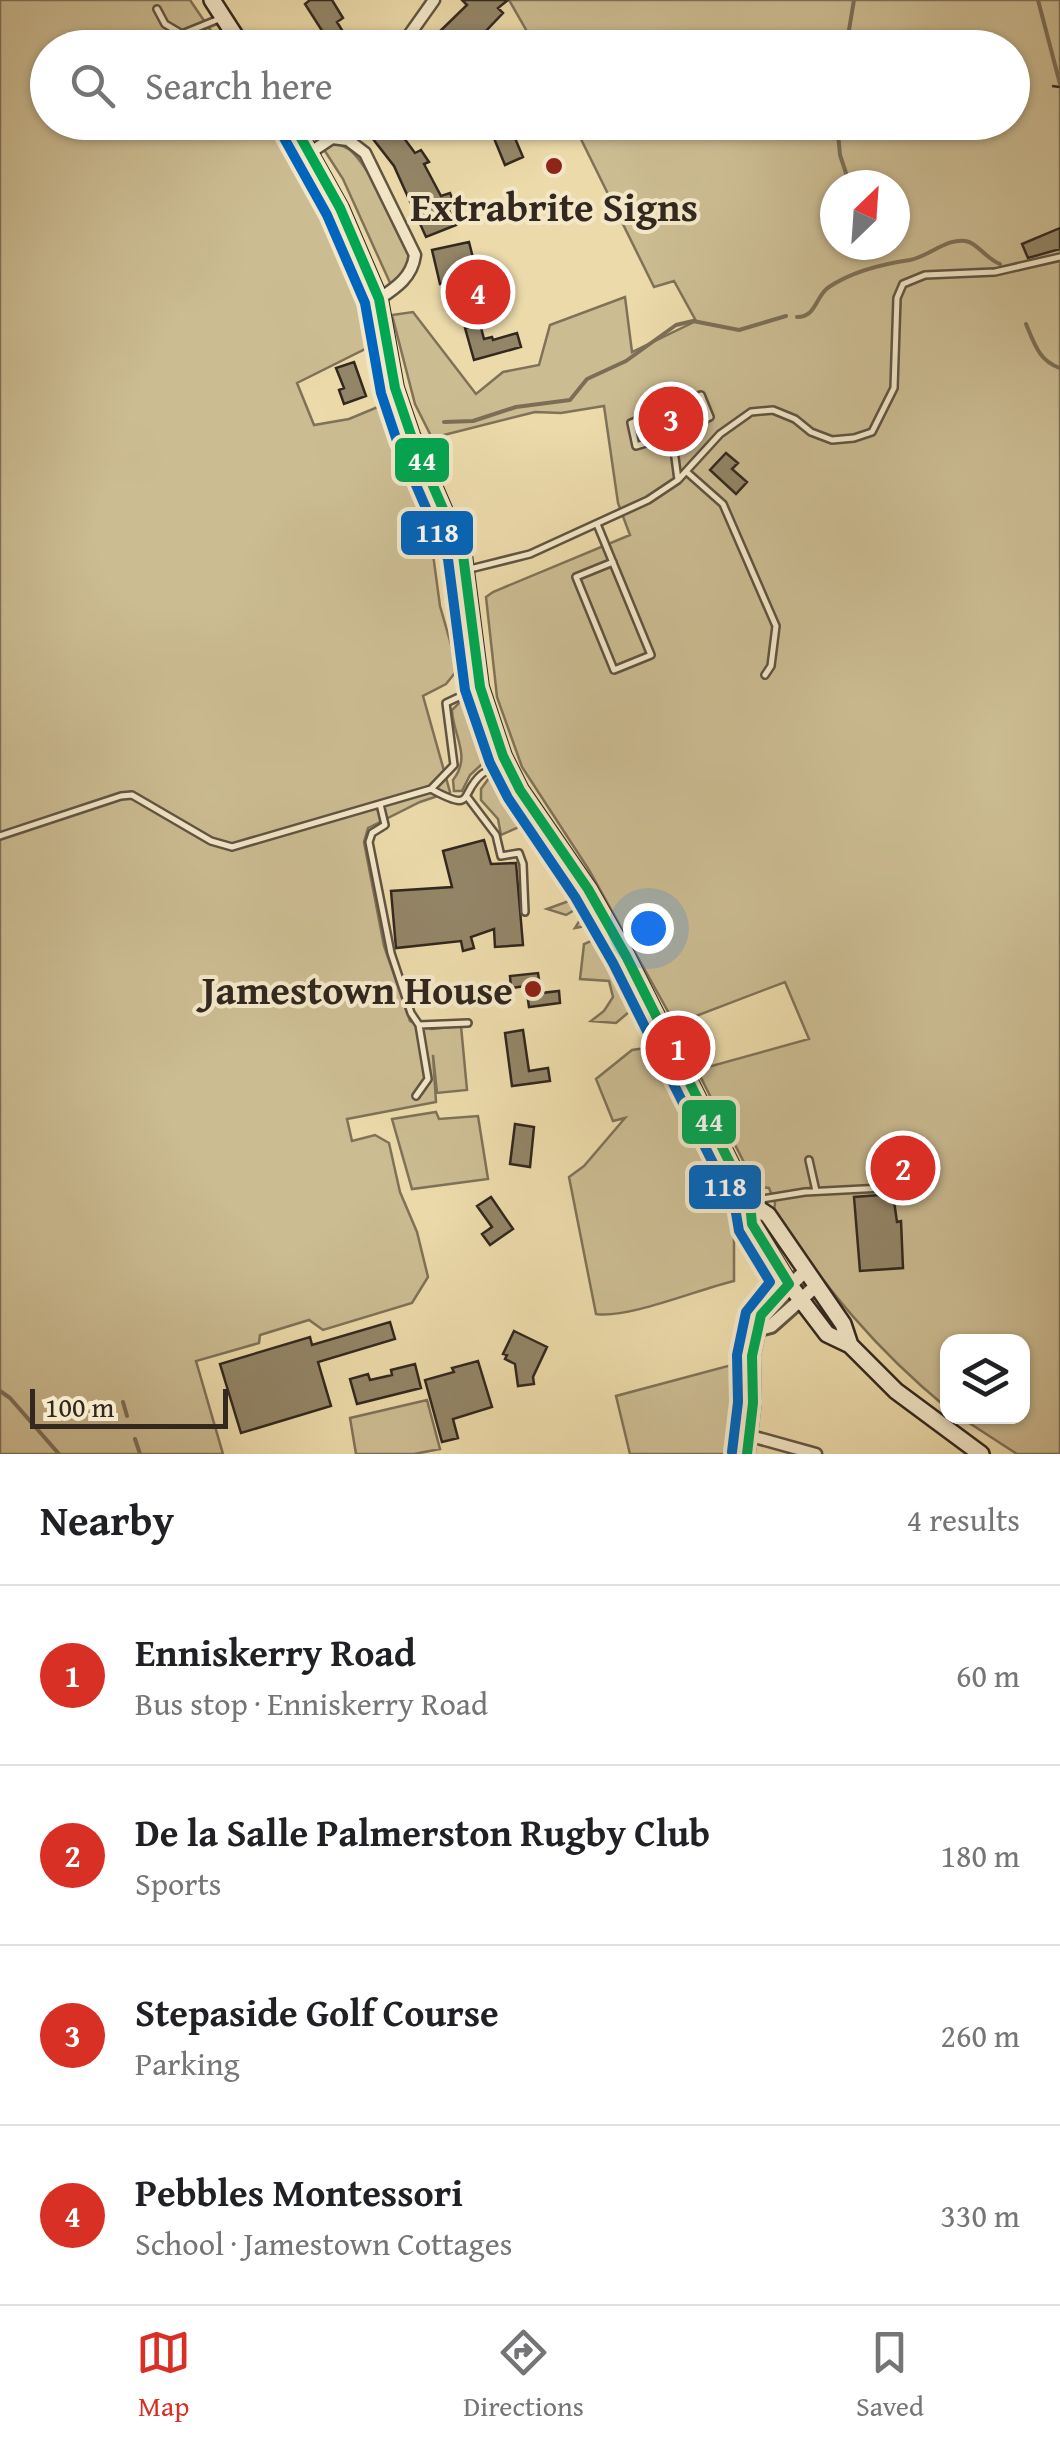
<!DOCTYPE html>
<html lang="en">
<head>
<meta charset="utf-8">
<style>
  :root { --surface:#fff; --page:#f6f6f6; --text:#202124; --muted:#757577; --line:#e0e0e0; --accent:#d93025 }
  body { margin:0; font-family:"Gentium Book Plus",serif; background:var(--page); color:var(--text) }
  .controls { position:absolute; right:30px; bottom:30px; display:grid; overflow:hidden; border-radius:20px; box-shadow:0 2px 8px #0004 }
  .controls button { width:90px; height:90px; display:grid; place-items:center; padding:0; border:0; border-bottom:2px solid var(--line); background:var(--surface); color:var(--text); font:50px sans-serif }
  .compass { position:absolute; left:820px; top:170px; width:90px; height:90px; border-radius:50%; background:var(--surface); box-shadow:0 2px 8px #0004; rotate:25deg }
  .scale { position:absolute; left:30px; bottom:25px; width:198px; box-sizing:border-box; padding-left:10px; border:5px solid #32281f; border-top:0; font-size:28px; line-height:35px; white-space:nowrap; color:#32281f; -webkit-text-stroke:8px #f3e7c8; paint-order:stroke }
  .you { position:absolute; left:648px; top:928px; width:35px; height:35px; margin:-25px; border:8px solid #fff; border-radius:50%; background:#1a73e8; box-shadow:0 0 0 15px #1a73e833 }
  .badge { display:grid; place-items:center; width:65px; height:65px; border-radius:50%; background:var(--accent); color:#fff; font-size:32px; font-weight:700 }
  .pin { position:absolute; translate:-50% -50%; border:5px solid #fff; box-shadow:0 2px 10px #0006 }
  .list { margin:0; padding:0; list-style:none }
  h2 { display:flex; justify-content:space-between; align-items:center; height:130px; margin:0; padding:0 40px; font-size:42px }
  h2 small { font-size:32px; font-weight:400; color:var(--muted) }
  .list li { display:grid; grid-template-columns:65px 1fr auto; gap:30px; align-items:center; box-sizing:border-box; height:180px; padding:0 40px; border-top:2px solid var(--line) }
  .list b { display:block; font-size:38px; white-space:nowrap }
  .list p { margin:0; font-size:32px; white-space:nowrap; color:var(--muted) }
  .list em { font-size:32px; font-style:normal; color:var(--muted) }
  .icon { flex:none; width:55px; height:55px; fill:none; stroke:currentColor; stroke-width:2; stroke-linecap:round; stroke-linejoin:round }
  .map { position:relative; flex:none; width:1060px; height:1454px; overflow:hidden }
  .search { position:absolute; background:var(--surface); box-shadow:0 2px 8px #0004; left:30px; right:30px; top:30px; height:110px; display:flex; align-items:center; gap:25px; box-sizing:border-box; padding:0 35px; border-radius:55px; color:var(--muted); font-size:38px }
  .sheet { height:850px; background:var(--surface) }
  nav { display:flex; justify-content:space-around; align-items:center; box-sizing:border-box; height:140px; border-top:2px solid var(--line); background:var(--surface); font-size:28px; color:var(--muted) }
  nav a { display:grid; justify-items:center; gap:5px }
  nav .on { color:var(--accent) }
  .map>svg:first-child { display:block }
  .green { fill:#ccbc92; stroke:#7f7258; stroke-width:2.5; fill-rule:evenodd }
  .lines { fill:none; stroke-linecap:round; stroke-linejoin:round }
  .stream { stroke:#7c6e56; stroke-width:4 }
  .building { fill:#938567; stroke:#32281f; stroke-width:2.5 }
  .service-casing { stroke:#605442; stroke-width:10 }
  .minor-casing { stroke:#605442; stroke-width:15 }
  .tertiary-casing { stroke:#605442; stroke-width:18 }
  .secondary-casing { stroke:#32281f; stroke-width:20 }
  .path { stroke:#32281f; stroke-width:2.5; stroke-dasharray:8 5; stroke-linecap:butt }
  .service { stroke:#f3e7c8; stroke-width:5 }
  .minor { stroke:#f3e7c8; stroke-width:10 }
  .tertiary { stroke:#f3e7c8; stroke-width:12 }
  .secondary { stroke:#f3e7c8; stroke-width:15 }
  .bus-1-casing { stroke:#f3e7c8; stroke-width:18 }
  .bus-2-casing { stroke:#f3e7c8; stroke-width:18 }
  .bus-1 { stroke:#00a651; stroke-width:10 }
  .bus-2 { stroke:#0065bd; stroke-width:10 }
  .poi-dot { fill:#8f2418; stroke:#f3e7c8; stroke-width:4 }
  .labels { text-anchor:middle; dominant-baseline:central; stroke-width:8; stroke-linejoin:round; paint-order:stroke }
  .poi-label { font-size:40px; font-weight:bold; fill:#32281f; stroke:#f3e7c8 }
  .line-badge { stroke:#f3e7c8; stroke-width:4 }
  .badge-label { font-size:28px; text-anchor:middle; font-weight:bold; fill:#fff }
</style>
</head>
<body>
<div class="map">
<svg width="1060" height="1454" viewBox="0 0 1060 1454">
  <rect width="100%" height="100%" fill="#ecdaaa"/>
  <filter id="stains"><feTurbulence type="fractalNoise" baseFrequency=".002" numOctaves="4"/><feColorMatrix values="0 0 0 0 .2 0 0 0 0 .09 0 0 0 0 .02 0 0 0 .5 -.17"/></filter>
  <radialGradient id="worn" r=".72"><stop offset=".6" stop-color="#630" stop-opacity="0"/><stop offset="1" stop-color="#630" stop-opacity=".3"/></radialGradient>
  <path class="green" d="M0 0H190L222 47 48 48V122L275 123 363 293 377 343 297 383 314 425 349 419 385 404 430 532 440 606 458 669 446 684 423 696 450 792 420 802 368 828 364 842 384 946 410 1021 431 1029 461 1026 467 1090 437 1093 433 1055 436 1102 347 1119 352 1141 375 1135 389 1143 400 1192 417 1232 428 1277 412 1303 323 1330 309 1320 260 1335 259 1343 196 1361 223 1454H0Z
    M509 0H1060V1454H1017L960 1417 1022 1416V1342H948L947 1408C873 1347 829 1291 774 1213L775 1203 769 1188 759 1187 754 1182 697 1070 809 1039 785 982 675 1024 589 870 522 767 497 697 486 597 493 592 630 535 618 503 604 406 561 413 535 412 432 438 415 404 392 315 413 312 476 394 503 372 539 365 550 325 625 297 632 352 696 321 674 281 654 287 573 123 1012 122V48L536 47ZM835 185H895V245H835Z
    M336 143C341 145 346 147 350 150 366 163 410 242 410 261 409 272 398 279 391 285L343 179 323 148Z
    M476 696 494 753 470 775 462 791H454L453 780C472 756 453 736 452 710L462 700Z
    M489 778C510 778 518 806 528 823L501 835 498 819 481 800V789Z
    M577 898 652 1032 629 1012 616 1023 591 1021 604 1011 613 997 609 981 580 979 584 944 598 938 591 925 575 928 582 917 578 908 566 915 547 909Z
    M659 1046 729 1191 734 1225V1281C699 1289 628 1319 596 1314L569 1177 584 1166 625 1118 613 1121 596 1079 632 1050Z
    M436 1112 439 1119 478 1116 488 1179 412 1189 392 1119Z
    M739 1363 741 1409 734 1454H630L616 1396Z
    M427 1400 440 1449 414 1454H356L350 1418Z"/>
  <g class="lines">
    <path class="stream" d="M1038 0 1060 84
      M846 48 854 0
      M837 122 840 155 850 185
      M797 317C817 317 815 296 829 287 853 271 882 264 910 260 928 257 950 235 969 242 978 245 987 259 1000 264
      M1026 324C1034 343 1039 361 1060 368
      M444 422 473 421 516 407 570 400 587 379 626 361 676 325 693 321 739 330 786 316
      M0 1391 10 1398 59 1454
      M123 1402 127 1416
      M135 1439 140 1454"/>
  </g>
  <path class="building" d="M310 0H332L343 18 337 22 353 48H333L305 4Z
    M462 0H508L498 8 503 13 486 31 488 34 473 48H463L454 37 446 48H417L427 35 432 39 467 5Z
    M374 122H392L415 153 421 150 429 162 424 164 441 196 450 193 455 205 448 208 456 225 426 237 394 166 366 130Z
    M509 124 523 157 505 165 491 131Z
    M1060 228V249L1028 258 1022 244Z
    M469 242 473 258 465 260 469 276 440 284 432 250Z
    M467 280 494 286 492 295 498 297 496 307 462 300Z
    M480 324 484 339 492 337 493 340 517 333 521 347 474 360 465 328Z
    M354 362 366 396 344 404 339 390 344 388 336 368Z
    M726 453 738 463 732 469 747 482 736 494 710 470Z
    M484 840 491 864 516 863 523 945 495 947 494 929 471 937 474 948 463 951 461 941 396 948 391 891 452 887 443 851Z
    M538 973 541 993 559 991 560 1003 529 1007 526 986 511 988 510 976Z
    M523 1030 529 1071 548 1068 550 1081 512 1086 505 1033Z
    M515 1124 534 1127 530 1167 510 1164Z
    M893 1194 897 1222 901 1221 903 1268 860 1271 854 1197Z
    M491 1197 513 1229 490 1245 482 1234 492 1227 477 1206Z
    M390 1322 395 1339 318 1362 331 1406 241 1433 220 1364 310 1337 312 1345Z
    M514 1331 547 1347 533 1377 534 1384 518 1386 515 1364 505 1359 507 1355 503 1354Z
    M478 1361 492 1407 453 1419 458 1438 442 1442 425 1380 454 1372 452 1368Z
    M415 1364 421 1388 357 1404 350 1379 368 1374 370 1380 392 1375 391 1370Z"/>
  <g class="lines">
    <defs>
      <path id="service" d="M157 9 165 24 182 34 219 19
        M701 395 710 417 672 435 636 446 631 423Z
        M672 435 678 480
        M688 473 723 504 776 626 771 666 765 675
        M597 524 651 655 614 670 576 577 613 562
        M470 569 530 554 648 500 678 480 720 434 751 412 773 410 795 419 811 432 832 440 854 438 872 432 894 388 897 298 903 284 925 275 995 272 1060 257
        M431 789C476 814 459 793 482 774 487 770 498 767 505 764
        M468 798 496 835 501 856 519 853 523 864 525 912
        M380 804 385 825 372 833 369 842 391 953 411 1013 419 1025 468 1023
        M0 836 121 796 132 795 211 841 232 847 431 789 454 765 446 703 478 688
        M416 1096 428 1079 419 1025
        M809 1160 816 1191
        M756 1200 805 1192 902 1187"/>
      <path id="minor" d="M400 48 434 0
        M301 136 321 122
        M311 152 332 138 348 140 365 153 415 255C412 277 397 287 379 299
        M751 1436 816 1454"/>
      <path id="tertiary" d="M759 1329 771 1326 816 1286
        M747 1454 753 1403 752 1356 761 1315 806 1270"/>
      <path id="secondary" d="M212 0 243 48
        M292 122 340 208 379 299 395 388 411 435 463 555 480 687 503 756 520 790 588 889 626 956 750 1203 752 1224 789 1284 827 1334 850 1345 896 1391 981 1454
        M750 1203 768 1215 843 1324 850 1345"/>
    </defs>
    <use href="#service" class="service-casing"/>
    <use href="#minor" class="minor-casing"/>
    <use href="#tertiary" class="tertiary-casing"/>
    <use href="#secondary" class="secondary-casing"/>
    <path class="path" d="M1052 86 1060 87
      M909 1186H923"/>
    <use href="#service" class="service"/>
    <use href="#minor" class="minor"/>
    <use href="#tertiary" class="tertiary"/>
    <use href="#secondary" class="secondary"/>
    <defs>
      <path id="bus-1" d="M292 122 340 208 379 299 395 388 411 435 463 555 480 687 503 756 520 790 588 889 626 956 750 1203 752 1224 789 1284 761 1315 752 1356 753 1403 747 1454"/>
      <path id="bus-2" d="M279 129 327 215 365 303 381 393 397 441 448 559 465 690 490 763 508 798 575 897 613 963 735 1207 739 1231 770 1282 746 1312 737 1355 738 1402 732 1452"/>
    </defs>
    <use href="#bus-1" class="bus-1-casing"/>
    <use href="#bus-2" class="bus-2-casing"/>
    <use href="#bus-1" class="bus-1"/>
    <use href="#bus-2" class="bus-2"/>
  </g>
  <g class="poi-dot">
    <circle cx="554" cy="166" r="10"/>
    <circle cx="533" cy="989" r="10"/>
  </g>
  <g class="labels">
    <g class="poi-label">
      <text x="554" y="206">Extrabrite Signs</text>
      <text x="513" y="989" text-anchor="end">Jamestown House</text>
    </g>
  </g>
  <g class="line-badge">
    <rect x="393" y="436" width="58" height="48" rx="10" fill="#00a651"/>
    <rect x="399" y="509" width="76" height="48" rx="10" fill="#0065bd"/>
    <rect x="680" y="1098" width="58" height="48" rx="10" fill="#00a651"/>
    <rect x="687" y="1163" width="76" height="48" rx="10" fill="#0065bd"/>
  </g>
  <g class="badge-label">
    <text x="422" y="470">44</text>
    <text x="437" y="542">118</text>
    <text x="709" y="1131">44</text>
    <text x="725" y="1196">118</text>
  </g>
  <rect width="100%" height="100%" filter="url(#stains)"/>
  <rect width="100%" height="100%" fill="url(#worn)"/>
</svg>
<div class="controls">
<button><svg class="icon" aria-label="layers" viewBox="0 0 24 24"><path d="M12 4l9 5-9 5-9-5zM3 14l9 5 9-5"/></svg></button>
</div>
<svg class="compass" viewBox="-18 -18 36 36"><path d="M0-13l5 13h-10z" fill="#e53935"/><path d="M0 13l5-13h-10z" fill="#757577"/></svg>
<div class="scale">100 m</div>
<div class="you"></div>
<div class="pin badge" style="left:678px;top:1048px">1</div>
<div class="pin badge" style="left:903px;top:1168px">2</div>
<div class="pin badge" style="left:671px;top:419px">3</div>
<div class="pin badge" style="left:478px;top:292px">4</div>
<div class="search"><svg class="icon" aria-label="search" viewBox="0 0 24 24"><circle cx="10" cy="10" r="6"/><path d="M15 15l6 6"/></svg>Search here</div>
</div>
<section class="sheet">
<h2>Nearby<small>4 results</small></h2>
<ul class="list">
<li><span class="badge">1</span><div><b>Enniskerry Road</b><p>Bus stop · Enniskerry Road</p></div><em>60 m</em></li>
<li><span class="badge">2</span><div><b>De la Salle Palmerston Rugby Club</b><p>Sports</p></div><em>180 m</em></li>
<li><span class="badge">3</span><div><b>Stepaside Golf Course</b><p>Parking</p></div><em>260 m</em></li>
<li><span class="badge">4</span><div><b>Pebbles Montessori</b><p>School · Jamestown Cottages</p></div><em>330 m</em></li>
</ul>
</section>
<nav>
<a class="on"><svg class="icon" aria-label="map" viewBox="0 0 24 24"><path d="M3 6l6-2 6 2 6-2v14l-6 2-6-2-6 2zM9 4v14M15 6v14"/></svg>Map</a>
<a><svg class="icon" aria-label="directions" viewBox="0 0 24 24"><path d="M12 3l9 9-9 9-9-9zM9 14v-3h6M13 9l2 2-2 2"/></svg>Directions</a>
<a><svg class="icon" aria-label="saved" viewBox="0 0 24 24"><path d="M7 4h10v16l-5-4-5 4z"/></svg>Saved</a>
</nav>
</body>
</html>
